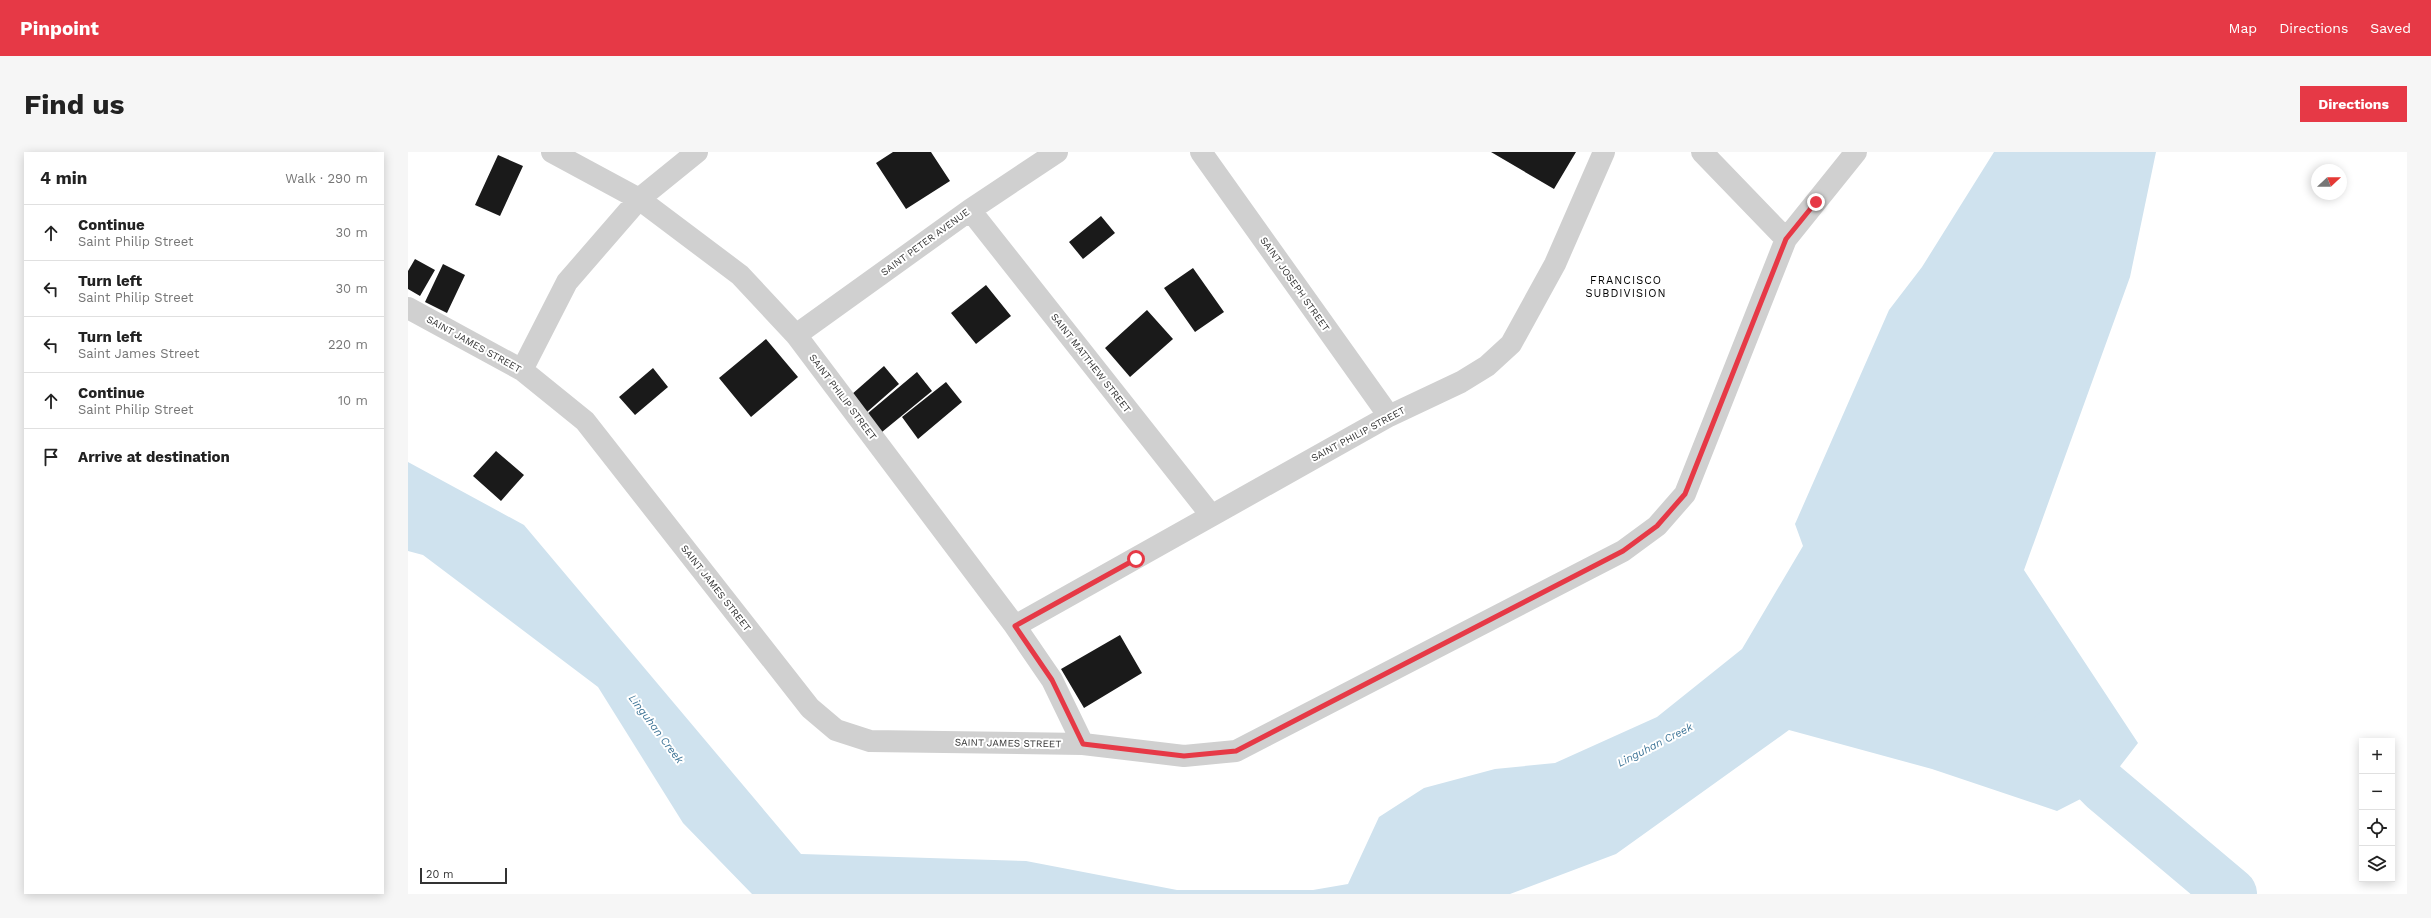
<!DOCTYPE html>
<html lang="en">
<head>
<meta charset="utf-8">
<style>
  :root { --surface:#fff; --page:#f6f6f6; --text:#222; --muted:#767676; --line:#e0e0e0; --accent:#e63946 }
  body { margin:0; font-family:"Work Sans",sans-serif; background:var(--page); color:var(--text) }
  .controls { position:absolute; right:12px; bottom:12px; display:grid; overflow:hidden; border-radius:0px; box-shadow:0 2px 10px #0003 }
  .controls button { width:36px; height:36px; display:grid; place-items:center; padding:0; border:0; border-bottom:1px solid var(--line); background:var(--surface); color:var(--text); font:20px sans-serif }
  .compass { position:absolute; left:1903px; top:12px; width:36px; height:36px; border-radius:50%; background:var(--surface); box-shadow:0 2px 10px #0003; rotate:68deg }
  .scale { position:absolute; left:12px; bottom:10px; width:87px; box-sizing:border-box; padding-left:4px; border:2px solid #333; border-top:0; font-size:11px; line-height:14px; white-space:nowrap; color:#333; -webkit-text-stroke:3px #fff; paint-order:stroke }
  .stop { position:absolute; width:12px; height:12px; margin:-9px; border:3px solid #e63946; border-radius:50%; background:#fff }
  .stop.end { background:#e63946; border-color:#fff; box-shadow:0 1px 4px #0008 }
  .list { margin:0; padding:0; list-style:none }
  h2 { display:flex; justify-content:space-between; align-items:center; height:52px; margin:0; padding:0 16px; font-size:17px }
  h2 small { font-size:13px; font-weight:400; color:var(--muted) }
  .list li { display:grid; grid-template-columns:26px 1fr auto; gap:12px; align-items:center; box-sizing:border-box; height:56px; padding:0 16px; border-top:1px solid var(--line) }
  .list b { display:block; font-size:15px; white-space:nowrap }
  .list p { margin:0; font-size:13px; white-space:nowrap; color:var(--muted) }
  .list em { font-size:13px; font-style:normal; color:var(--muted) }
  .icon { flex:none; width:22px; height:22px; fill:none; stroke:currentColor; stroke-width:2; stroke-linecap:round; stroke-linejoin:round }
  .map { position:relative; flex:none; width:1999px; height:742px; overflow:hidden; border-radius:0px }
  header { display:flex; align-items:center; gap:24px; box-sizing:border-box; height:56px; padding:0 20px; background:var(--accent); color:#fff }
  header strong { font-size:19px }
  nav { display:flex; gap:22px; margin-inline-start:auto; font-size:14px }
  .intro { display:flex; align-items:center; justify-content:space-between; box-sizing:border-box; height:96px; padding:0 24px }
  h1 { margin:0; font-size:28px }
  .button { padding:10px 18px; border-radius:0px; background:var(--accent); color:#fff; font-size:14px; font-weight:700 }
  main { display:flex; gap:24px; padding:0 24px }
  aside { flex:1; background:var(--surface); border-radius:0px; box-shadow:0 2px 10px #0003 }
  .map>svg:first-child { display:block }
  .water { fill:#cfe2ee }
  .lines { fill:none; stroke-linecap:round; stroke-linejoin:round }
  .river { stroke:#cfe2ee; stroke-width:52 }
  .building { fill:#1a1a1a }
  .minor { stroke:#d0d0d0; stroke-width:22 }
  .route { stroke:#e63946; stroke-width:5 }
  .labels { text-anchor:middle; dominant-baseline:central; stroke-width:4; stroke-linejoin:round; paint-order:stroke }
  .street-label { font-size:10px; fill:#333; stroke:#fff }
  .neighbourhood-label { font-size:11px; letter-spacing:1px; fill:#000; stroke:#fff }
  .water-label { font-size:11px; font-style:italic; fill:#3f7597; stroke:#fff }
</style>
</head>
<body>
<header>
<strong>Pinpoint</strong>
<nav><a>Map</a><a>Directions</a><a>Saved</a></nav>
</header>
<div class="intro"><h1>Find us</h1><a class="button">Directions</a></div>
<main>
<aside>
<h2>4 min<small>Walk · 290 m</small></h2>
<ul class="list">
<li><svg class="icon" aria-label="ahead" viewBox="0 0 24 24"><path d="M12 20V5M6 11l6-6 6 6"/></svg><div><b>Continue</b><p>Saint Philip Street</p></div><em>30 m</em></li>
<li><svg class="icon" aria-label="left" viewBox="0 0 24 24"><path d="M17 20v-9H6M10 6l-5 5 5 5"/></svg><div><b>Turn left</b><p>Saint Philip Street</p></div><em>30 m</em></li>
<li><svg class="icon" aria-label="left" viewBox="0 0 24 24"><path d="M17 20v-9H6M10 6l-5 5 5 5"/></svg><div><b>Turn left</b><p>Saint James Street</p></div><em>220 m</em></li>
<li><svg class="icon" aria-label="ahead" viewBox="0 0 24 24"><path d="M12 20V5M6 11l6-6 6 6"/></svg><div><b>Continue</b><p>Saint Philip Street</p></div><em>10 m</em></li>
<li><svg class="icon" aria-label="arrive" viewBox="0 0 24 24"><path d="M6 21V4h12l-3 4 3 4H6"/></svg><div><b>Arrive at destination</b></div></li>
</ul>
</aside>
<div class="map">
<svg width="1999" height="742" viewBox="0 0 1999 742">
  <rect width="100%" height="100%" fill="#fff"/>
  <path class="water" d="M1586 0H1748L1722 125 1616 418 1730 591 1696 635 1649 659 1524 617 1381 578 1208 702 1102 742H344L275 671 190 535 15 403 0 399V310L116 373 393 702 618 709 769 738H905L940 732 971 665 1016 636 1087 617 1147 611 1249 565 1334 497 1395 394 1387 372 1481 158 1514 115Z"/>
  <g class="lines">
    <path class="river" d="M1645 583 1696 635 1823 742"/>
  </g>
  <path class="building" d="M485 0H523L542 29 498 57 468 11Z
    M1083 0H1168L1146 37Z
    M90 3 115 14 92 64 67 53Z
    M693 64 707 81 675 107 661 90Z
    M7 107 27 118 12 144 0 137V119Z
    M35 112 57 123 39 161 17 150Z
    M785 116 816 160 787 180 756 136Z
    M578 133 603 164 568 192 543 161Z
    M739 158 765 187 722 225 697 196Z
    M358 187 390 225 343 265 311 226Z
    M476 214 491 232 459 260 443 243Z
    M245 216 260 235 227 263 211 245Z
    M509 220 524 239 474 280 459 262Z
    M538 230 554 250 510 287 494 265Z
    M88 299 116 323 93 349 65 324Z
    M712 483 734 521 676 556 653 517Z"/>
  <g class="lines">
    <path class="minor" d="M144 0 231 47 332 123 388 183 607 474 644 528 675 592
      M793 0 981 264
      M1294 0 1378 87
      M562 58 803 363
      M0 156 114 218 177 269 402 556 428 578 462 589 675 592 776 604 828 599 1215 399 1249 374 1277 342 1378 87 1448 0
      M388 183 562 58 649 0
      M114 218 159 130 231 47 289 0
      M607 474 981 264 1053 230 1079 214 1103 192 1147 112 1196 0"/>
  </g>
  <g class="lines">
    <path class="route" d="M728 407 607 474 644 528 675 592 776 604 828 599 1215 399 1249 374 1277 342 1378 87 1408 50"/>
  </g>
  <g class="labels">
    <g class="street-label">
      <text transform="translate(517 90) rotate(-36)">SAINT PETER AVENUE</text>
      <text transform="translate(887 132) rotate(55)">SAINT JOSEPH STREET</text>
      <text transform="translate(66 192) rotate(29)">SAINT JAMES STREET</text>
      <text transform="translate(683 211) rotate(52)">SAINT MATTHEW STREET</text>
      <text transform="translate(435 245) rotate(53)">SAINT PHILIP STREET</text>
      <text transform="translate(950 282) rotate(-28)">SAINT PHILIP STREET</text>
      <text transform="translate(308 436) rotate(52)">SAINT JAMES STREET</text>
      <text transform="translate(600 591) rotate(1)">SAINT JAMES STREET</text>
    </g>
    <g class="neighbourhood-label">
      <text x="1218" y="128">FRANCISCO<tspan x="1218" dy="13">SUBDIVISION</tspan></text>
    </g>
    <g class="water-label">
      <text transform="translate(248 577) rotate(53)">Linguhan Creek</text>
      <text transform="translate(1247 593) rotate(-27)">Linguhan Creek</text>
    </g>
  </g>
</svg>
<div class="controls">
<button>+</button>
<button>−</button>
<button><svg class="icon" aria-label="locate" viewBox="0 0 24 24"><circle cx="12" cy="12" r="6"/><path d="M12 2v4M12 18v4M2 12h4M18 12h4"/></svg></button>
<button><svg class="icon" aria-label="layers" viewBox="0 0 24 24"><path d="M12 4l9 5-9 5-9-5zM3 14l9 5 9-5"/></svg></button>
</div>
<svg class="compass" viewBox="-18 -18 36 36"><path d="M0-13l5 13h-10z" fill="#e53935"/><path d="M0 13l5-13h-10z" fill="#767676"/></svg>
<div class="scale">20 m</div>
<div class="stop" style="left:728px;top:407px"></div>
<div class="stop end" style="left:1408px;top:50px"></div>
</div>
</main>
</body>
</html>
